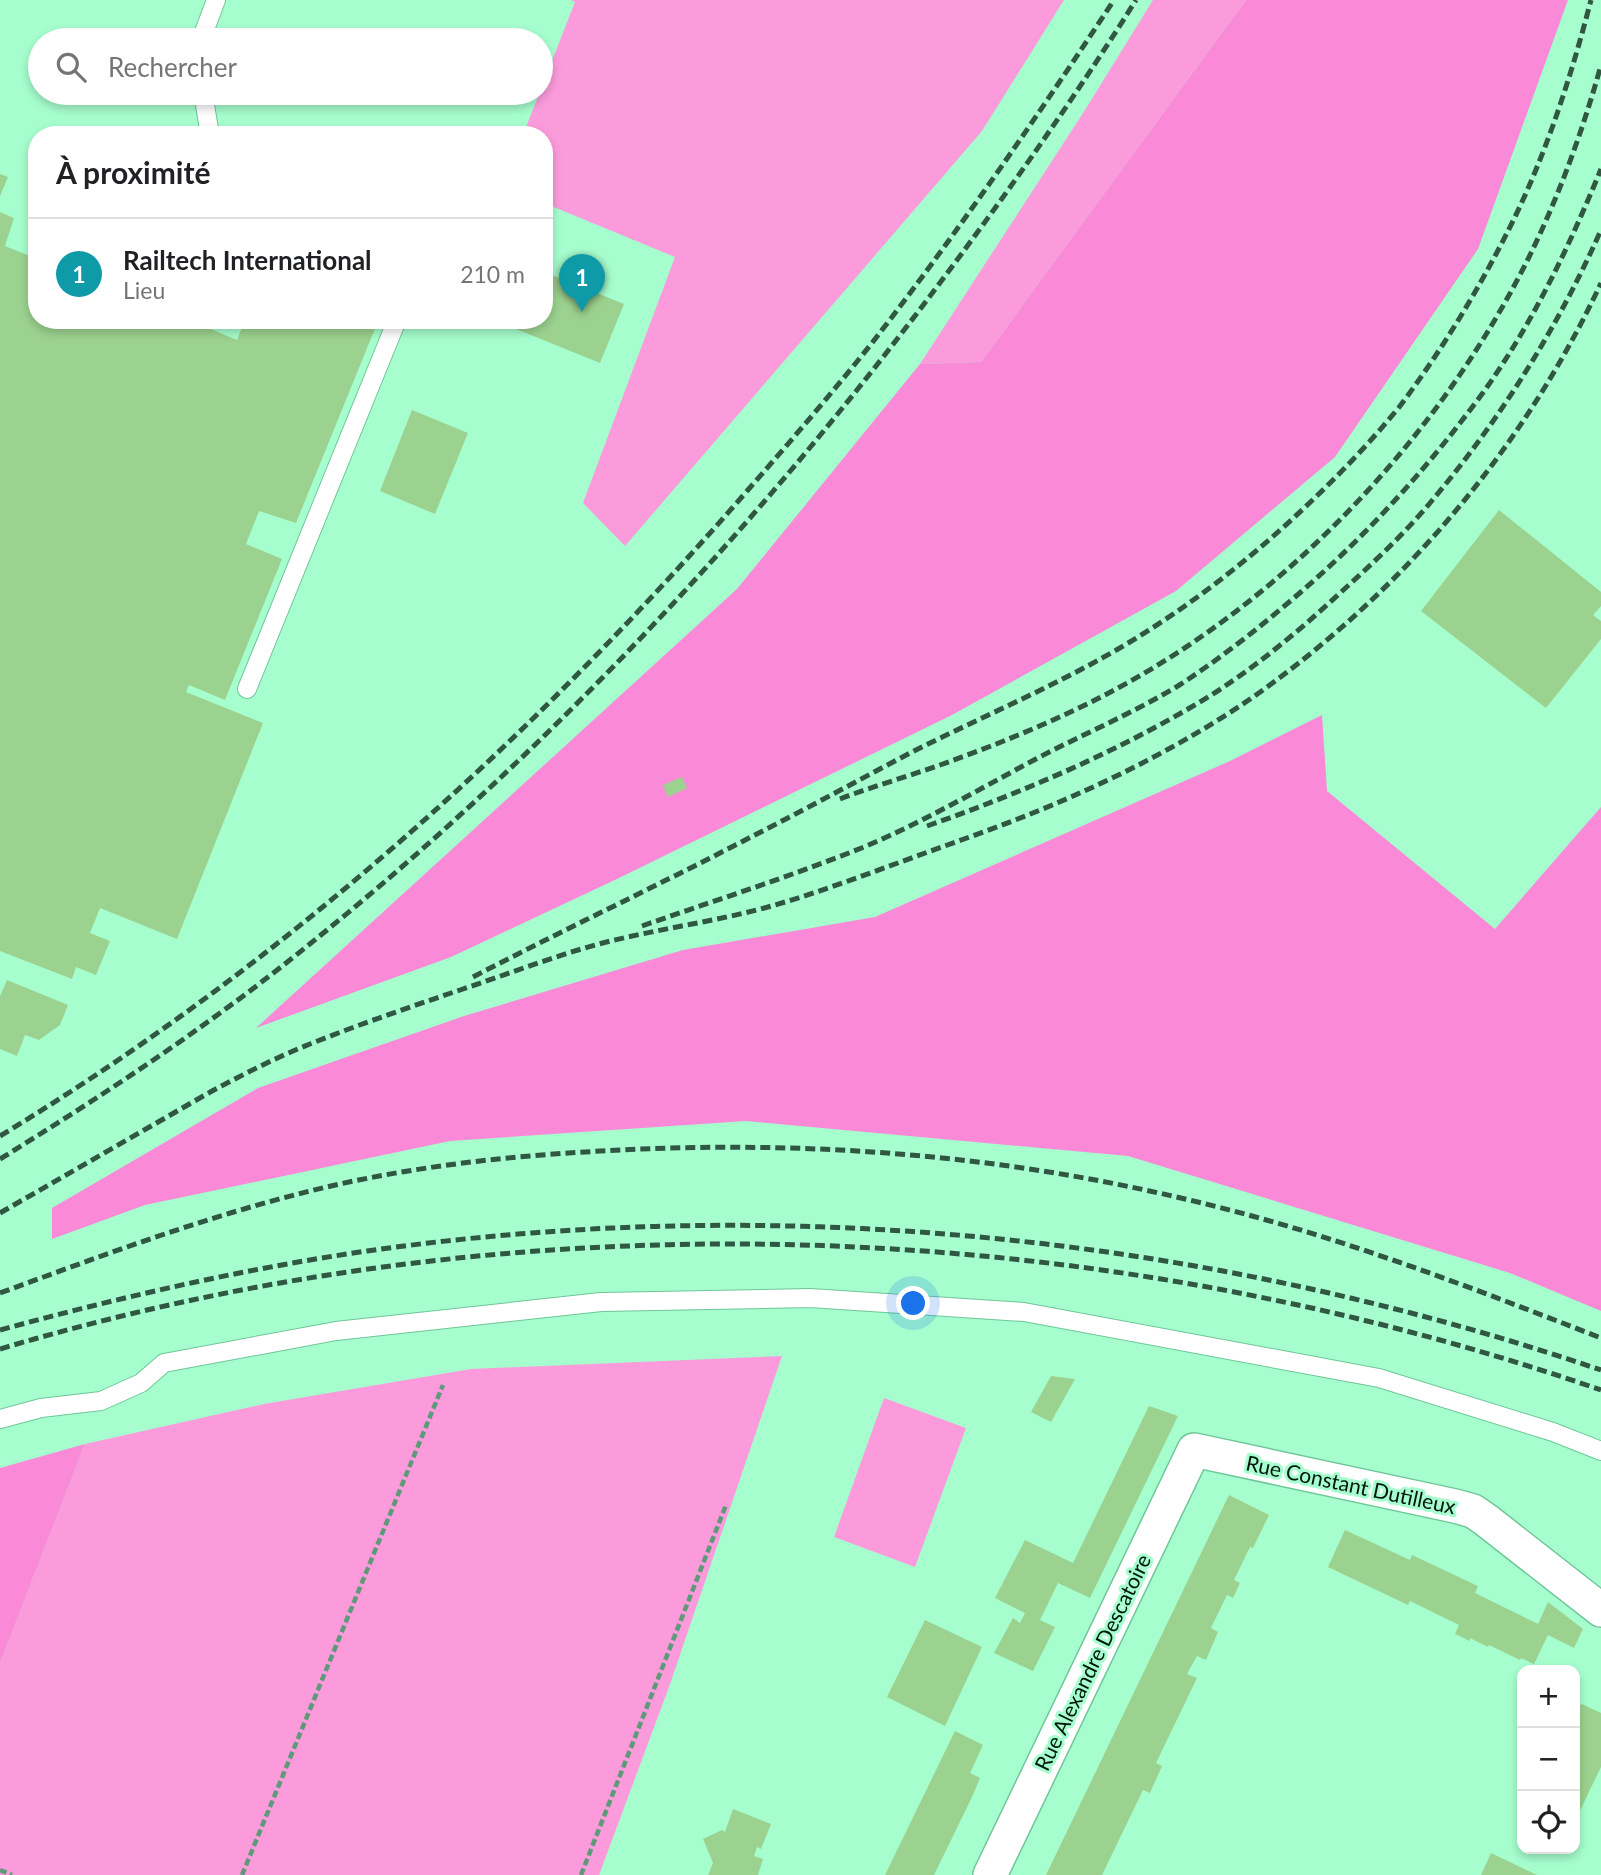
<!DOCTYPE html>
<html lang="fr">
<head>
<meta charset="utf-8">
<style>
  :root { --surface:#fff; --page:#f2f2f2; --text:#202124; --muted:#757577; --line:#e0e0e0; --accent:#b13b92 }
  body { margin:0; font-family:Lato,sans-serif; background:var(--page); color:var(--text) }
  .controls { position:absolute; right:21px; bottom:21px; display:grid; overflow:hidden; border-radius:14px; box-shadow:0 4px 10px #0003 }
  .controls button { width:63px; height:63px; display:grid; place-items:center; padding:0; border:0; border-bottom:2px solid var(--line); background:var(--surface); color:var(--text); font:35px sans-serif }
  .you { position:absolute; left:914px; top:1304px; width:24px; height:24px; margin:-18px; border:5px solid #fff; border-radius:50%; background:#1a73e8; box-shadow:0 0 0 10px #1a73e833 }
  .badge { display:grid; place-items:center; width:46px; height:46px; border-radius:50%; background:var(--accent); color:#fff; font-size:23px; font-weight:700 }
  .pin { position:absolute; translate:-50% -58px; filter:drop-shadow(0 2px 4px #0008) }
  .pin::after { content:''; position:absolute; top:37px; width:24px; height:21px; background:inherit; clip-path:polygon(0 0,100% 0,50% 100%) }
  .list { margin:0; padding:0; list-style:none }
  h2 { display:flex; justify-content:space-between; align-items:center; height:91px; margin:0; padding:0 28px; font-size:30px }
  h2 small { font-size:23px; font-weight:400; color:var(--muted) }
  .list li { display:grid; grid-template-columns:46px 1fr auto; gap:21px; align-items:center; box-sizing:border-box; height:112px; padding:0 28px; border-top:2px solid var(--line) }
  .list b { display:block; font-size:26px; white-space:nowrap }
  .list p { margin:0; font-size:23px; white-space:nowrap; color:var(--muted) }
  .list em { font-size:23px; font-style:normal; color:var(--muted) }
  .icon { flex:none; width:38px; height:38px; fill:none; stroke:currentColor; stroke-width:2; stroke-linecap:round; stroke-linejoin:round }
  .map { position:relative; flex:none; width:1601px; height:1875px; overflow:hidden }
  .search { position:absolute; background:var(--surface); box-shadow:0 4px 10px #0003; left:28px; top:28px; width:525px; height:77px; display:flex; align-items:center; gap:18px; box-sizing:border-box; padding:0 24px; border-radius:38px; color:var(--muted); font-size:26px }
  .panel { position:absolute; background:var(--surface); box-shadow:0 4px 10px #0003; left:28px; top:126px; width:525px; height:203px; border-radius:28px }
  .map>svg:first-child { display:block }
  .green { fill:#fb9bdc }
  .forest { fill:#fa89d8 }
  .building { fill:#9cd28f }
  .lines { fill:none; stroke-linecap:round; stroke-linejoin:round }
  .service-casing { stroke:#6fc699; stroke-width:20 }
  .minor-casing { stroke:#6fc699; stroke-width:36 }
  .path { stroke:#5e9979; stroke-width:4.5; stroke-dasharray:7 3.5; stroke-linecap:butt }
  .service { stroke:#fff; stroke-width:18 }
  .minor { stroke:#fff; stroke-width:33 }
  .rail { stroke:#2f5741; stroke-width:5; stroke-dasharray:10 5; stroke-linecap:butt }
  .labels { text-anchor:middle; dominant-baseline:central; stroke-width:6; stroke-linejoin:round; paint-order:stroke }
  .street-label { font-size:21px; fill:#00160a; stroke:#a6fece }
</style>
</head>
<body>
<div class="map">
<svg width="1601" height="1875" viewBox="0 0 1601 1875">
  <rect width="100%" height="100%" fill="#a6fece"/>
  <path class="green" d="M571 0H1064L982 131 625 546 583 503 675 257 544 203V135H523L575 2Z
    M1153 0H1246L981 362 920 364 1085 110Z
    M782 1356 669 1687 599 1875H0V1663L85 1444 264 1404 471 1369Z
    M884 1398 966 1428 915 1567 834 1537Z"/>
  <path class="forest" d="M1246 0H1568L1478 249 1335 457 1176 591 952 715 619 878 451 957 256 1028 737 589 920 364 981 362Z
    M1322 715 1327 791 1495 929 1601 807V1311L1510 1273 1128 1156 746 1121 450 1141 145 1205 52 1239V1208L258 1088 464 1016 683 950 875 917 1230 761Z
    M85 1444 0 1663V1468Z"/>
  <path class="building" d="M0 174 8 177 0 196Z
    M0 212 14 218 5 246 37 259V320H189L237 340 245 320H361L376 326 296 523 259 511 246 544 282 559 225 700 189 685 186 692 263 723 177 939 100 908 90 933 110 941 96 975 76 967 72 979 0 951Z
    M544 272 624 304 600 363 494 320H544Z
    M412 410 468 433 435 514 380 491Z
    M1499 510 1601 592V606L1593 615 1601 621V639L1546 708 1421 611Z
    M682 777 687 788 668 797 663 785Z
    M7 980 68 1005 60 1025 39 1040 25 1035 17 1056 0 1049V996Z
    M1051 1376 1075 1379 1051 1422 1031 1412Z
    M1149 1406 1178 1416 1090 1598 1058 1583 1040 1620 1055 1627 1033 1671 994 1653 1013 1618 1020 1623 1025 1613 995 1598 1025 1540 1073 1563Z
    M1229 1495 1269 1515 1253 1548 1250 1547 1234 1580 1240 1583 1233 1598 1227 1595 1211 1628 1218 1632 1206 1660 1197 1656 1187 1674 1197 1678 1156 1763 1162 1766 1150 1793 1143 1790 1102 1875H1046Z
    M1345 1530 1410 1560 1412 1555 1478 1586 1475 1593 1538 1624 1548 1602 1583 1629 1574 1648 1548 1635 1534 1664 1521 1658 1520 1660 1489 1645 1488 1647 1470 1638V1641L1455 1634 1459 1625 1410 1601 1408 1605 1328 1567Z
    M925 1620 982 1647 945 1726 887 1697Z
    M1582 1704 1601 1713V1767L1575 1821V1715L1579 1706Z
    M955 1731 983 1745 970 1773 980 1778 972 1797 934 1875H885Z
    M733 1809 771 1824 761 1849 757 1847 754 1856 763 1859 758 1875H708L713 1863 703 1839 722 1830 725 1832Z
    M1491 1853 1537 1875H1481Z"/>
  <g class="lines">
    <defs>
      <path id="service" d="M201 40 216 0
        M203 93 209 129 212 135
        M247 689 397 320
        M0 1419 41 1408 101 1401 141 1383 164 1363 336 1331 601 1302 810 1298 1024 1312 1379 1378 1553 1432 1601 1451"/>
      <path id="minor" d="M990 1875 1194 1450 1455 1506 1473 1511 1486 1520 1601 1610"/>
    </defs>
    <use href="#service" class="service-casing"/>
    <use href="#minor" class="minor-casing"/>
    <path class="path" d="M0 1870 12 1875
      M242 1875 443 1385
      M581 1875 726 1505"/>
    <use href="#service" class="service"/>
    <use href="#minor" class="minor"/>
    <path class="rail" d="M840 799C876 785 914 775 951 761 1001 743 1052 722 1099 698 1282 605 1441 437 1531 253 1560 193 1583 130 1601 65
      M927 826C1018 794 1105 757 1188 709 1239 680 1285 643 1328 604 1363 572 1399 540 1430 503 1500 420 1557 329 1601 230
      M642 926C716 900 792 876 864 847 923 822 978 790 1034 760 1083 734 1134 713 1181 684 1224 656 1264 624 1302 591 1370 532 1429 466 1482 394 1532 325 1569 247 1601 169
      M473 977C565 929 659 885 751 837 804 810 857 781 910 753 979 718 1051 688 1118 649 1197 603 1268 545 1332 481 1356 457 1379 432 1400 406 1442 350 1479 289 1510 227 1546 155 1571 77 1591 0
      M0 1136C285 963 529 742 747 491 790 442 832 393 872 343 958 232 1037 117 1114 0
      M0 1159C107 1093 213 1023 311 943 554 747 768 515 954 264 1018 178 1079 91 1136 0
      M0 1213 212 1091C244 1074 277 1057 310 1044 360 1024 410 1007 460 990 505 975 549 958 595 945 654 929 716 922 775 905 823 891 870 873 917 856 969 837 1022 819 1073 796 1135 769 1200 734 1256 695 1404 590 1524 448 1601 283
      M0 1293C109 1253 218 1212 331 1186 414 1167 500 1157 585 1152 787 1139 987 1152 1185 1199 1328 1232 1465 1285 1601 1338
      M0 1330C121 1297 243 1269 367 1251 780 1192 1207 1236 1601 1370
      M0 1349C519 1194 1090 1213 1601 1390"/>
  </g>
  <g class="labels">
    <g class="street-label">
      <text transform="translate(1351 1484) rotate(12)">Rue Constant Dutilleux</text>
      <text transform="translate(1092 1662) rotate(-64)">Rue Alexandre Descatoire</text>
    </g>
  </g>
</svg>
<div class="controls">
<button>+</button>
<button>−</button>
<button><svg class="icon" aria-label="locate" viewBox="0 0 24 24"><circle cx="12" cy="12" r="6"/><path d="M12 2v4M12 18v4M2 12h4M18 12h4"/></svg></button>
</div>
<div class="you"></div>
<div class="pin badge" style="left:582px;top:312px;background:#0f9aa8">1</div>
<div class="search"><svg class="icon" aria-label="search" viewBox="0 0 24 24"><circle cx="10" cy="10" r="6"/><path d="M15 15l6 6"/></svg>Rechercher</div>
<section class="panel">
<h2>À proximité<small></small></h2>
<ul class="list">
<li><span class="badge" style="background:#0f9aa8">1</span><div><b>Railtech International</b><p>Lieu</p></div><em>210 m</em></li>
</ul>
</section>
</div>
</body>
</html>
